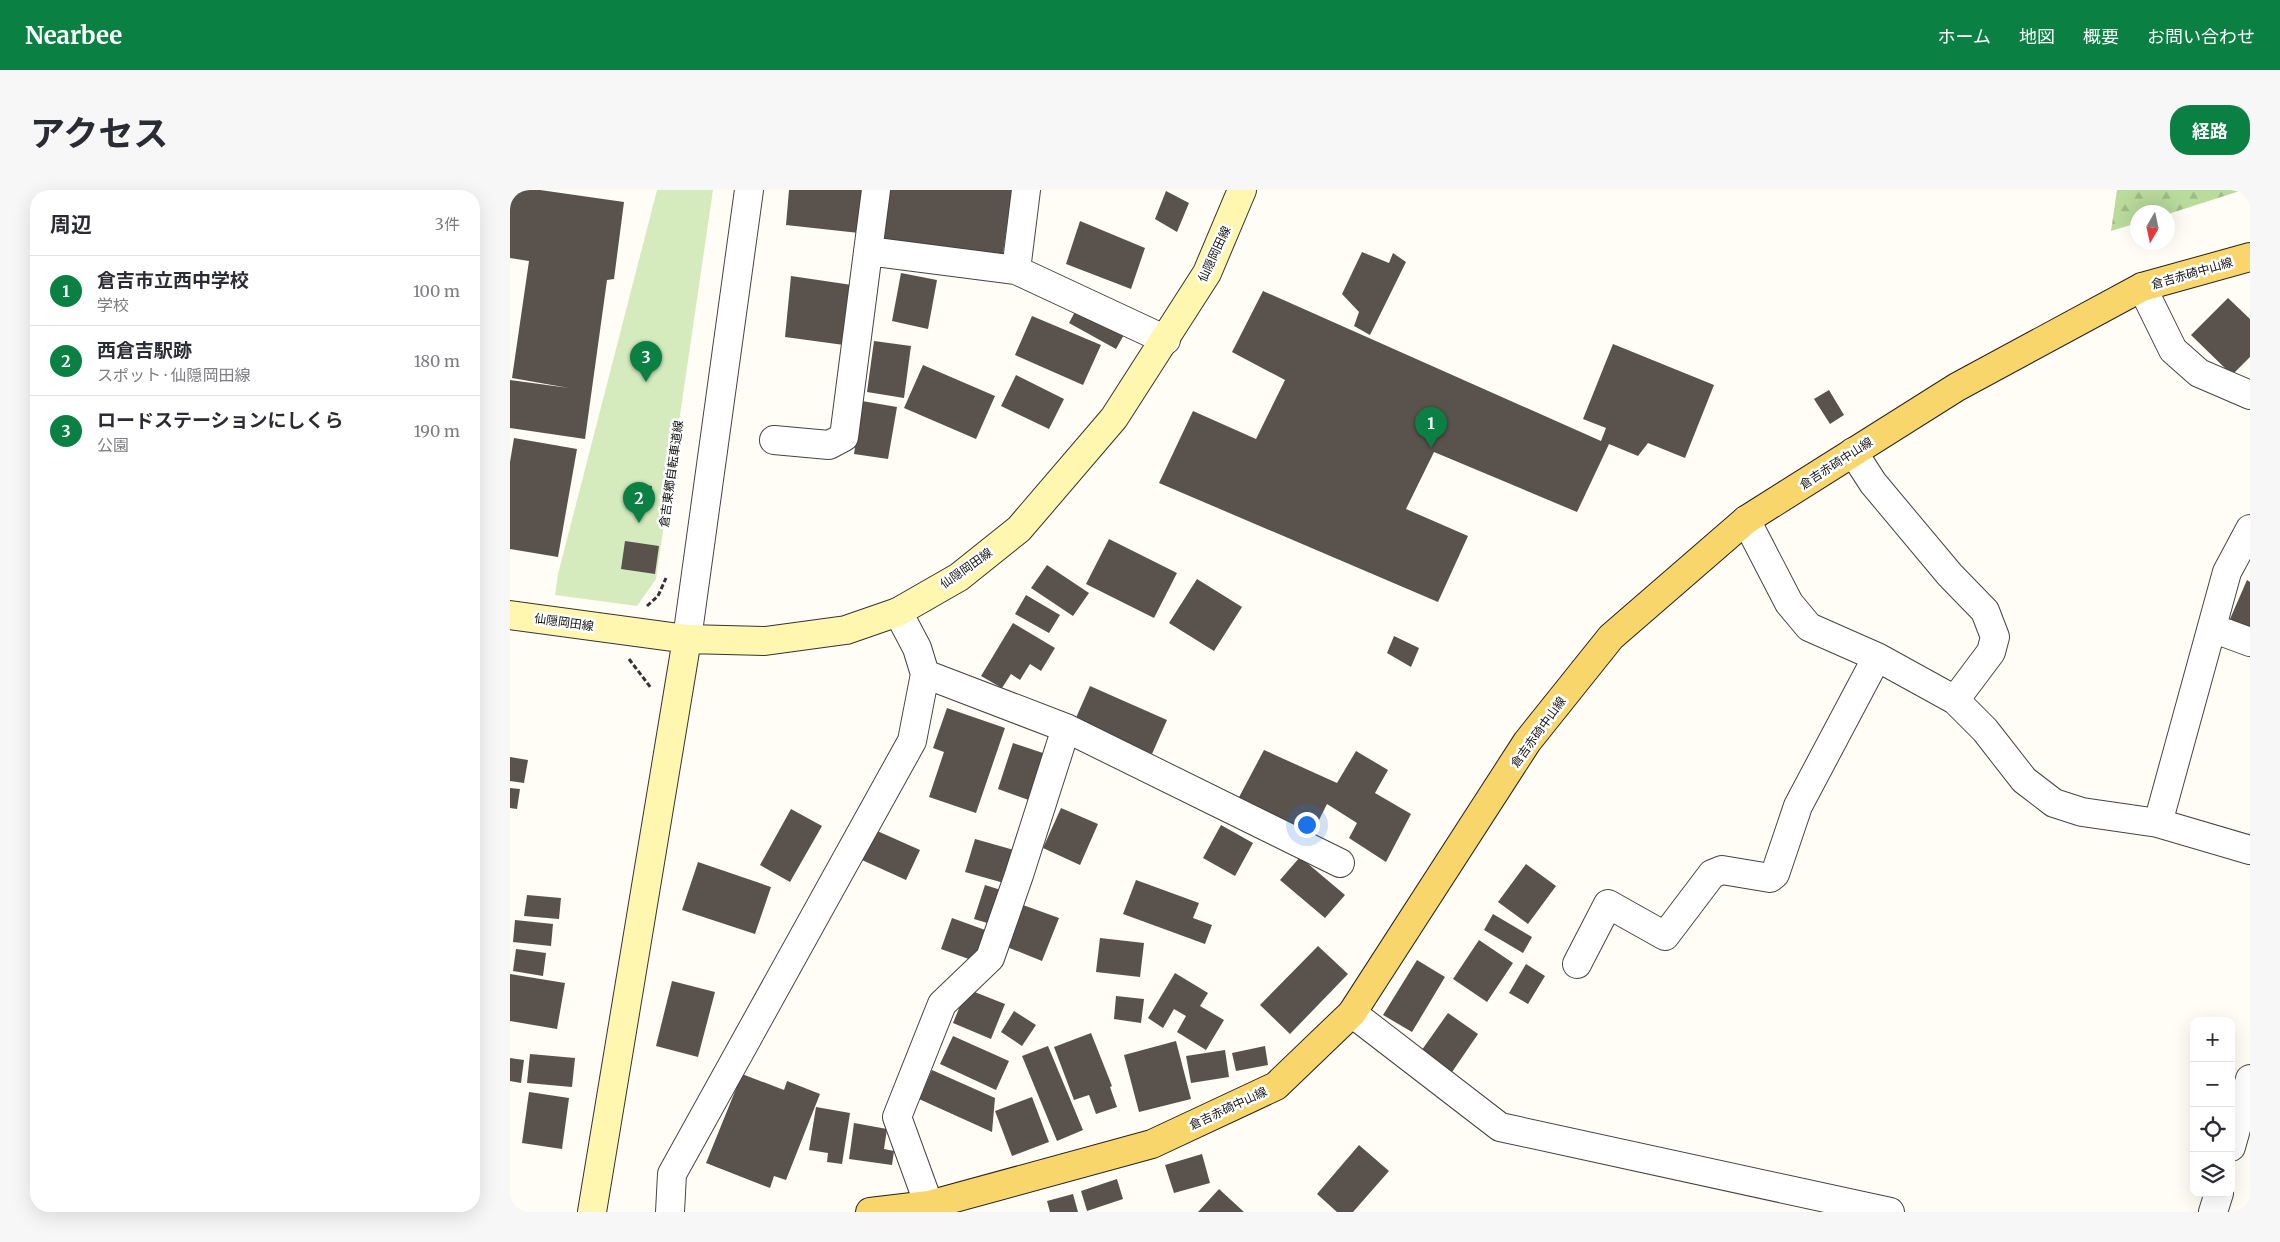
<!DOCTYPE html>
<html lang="ja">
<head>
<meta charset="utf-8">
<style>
  :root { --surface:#fff; --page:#f7f7f7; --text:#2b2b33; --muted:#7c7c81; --line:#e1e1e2; --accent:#0b8043 }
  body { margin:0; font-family:Merriweather,"Noto Sans JP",serif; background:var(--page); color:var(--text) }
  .controls { position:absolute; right:15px; bottom:15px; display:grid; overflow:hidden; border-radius:10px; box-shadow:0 5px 20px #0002 }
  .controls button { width:45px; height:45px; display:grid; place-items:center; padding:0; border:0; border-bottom:1px solid var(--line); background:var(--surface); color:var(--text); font:25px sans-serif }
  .compass { position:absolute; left:1620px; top:15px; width:45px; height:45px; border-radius:50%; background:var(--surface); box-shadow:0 5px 20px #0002; rotate:189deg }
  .you { position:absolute; left:796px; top:634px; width:18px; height:18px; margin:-12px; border:4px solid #fff; border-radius:50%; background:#1a73e8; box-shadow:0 0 0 8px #1a73e833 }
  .badge { display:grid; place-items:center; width:32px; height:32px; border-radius:50%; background:var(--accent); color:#fff; font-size:16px; font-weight:700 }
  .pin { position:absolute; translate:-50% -41px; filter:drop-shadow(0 1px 2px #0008) }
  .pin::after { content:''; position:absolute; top:26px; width:18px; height:15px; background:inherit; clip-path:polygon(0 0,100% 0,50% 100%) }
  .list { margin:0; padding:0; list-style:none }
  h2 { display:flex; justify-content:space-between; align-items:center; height:65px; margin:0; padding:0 20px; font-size:21px }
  h2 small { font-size:16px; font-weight:400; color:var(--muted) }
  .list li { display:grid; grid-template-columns:32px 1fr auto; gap:15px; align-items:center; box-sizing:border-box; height:70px; padding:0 20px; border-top:1px solid var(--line) }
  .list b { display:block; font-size:19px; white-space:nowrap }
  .list p { margin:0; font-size:16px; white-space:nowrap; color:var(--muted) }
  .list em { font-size:16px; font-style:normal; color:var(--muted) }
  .icon { flex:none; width:28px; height:28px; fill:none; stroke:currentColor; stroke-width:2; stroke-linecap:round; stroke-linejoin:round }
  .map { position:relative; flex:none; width:1740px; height:1022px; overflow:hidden; border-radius:20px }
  header { display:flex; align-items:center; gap:30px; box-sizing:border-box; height:70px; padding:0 25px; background:var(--accent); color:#fff }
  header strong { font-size:24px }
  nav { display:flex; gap:28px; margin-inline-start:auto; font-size:18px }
  .intro { display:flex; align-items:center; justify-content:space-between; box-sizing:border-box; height:120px; padding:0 30px }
  h1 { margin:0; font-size:35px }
  .button { padding:12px 22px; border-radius:20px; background:var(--accent); color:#fff; font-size:18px; font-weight:700 }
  main { display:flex; gap:30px; padding:0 30px }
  aside { flex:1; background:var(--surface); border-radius:20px; box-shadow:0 5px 20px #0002 }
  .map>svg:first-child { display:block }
  .forest { fill:url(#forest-firs) }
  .park { fill:#d5ebbd }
  .building { fill:#5a524d }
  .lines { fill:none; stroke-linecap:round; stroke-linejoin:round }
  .minor-casing { stroke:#444; stroke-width:30 }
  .tertiary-casing { stroke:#444; stroke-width:30 }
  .secondary-casing { stroke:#333; stroke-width:30 }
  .primary-casing { stroke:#222; stroke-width:30 }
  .path { stroke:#333; stroke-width:3; stroke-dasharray:5 2.5; stroke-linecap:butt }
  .minor { stroke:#fff; stroke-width:28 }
  .tertiary { stroke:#fff; stroke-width:28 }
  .secondary { stroke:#fff6b0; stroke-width:28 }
  .primary { stroke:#f9d66b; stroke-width:28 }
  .labels { text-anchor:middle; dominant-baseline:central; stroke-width:5; stroke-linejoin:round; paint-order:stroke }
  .street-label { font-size:12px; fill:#111; stroke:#fff }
</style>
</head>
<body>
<header>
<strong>Nearbee</strong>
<nav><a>ホーム</a><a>地図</a><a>概要</a><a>お問い合わせ</a></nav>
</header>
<div class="intro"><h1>アクセス</h1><a class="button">経路</a></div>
<main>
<aside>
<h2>周辺<small>3件</small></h2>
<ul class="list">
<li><span class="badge">1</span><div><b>倉吉市立西中学校</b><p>学校</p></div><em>100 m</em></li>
<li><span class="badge">2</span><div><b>西倉吉駅跡</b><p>スポット · 仙隠岡田線</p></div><em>180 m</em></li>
<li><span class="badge">3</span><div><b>ロードステーションにしくら</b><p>公園</p></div><em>190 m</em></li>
</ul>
</aside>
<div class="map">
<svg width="1740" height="1022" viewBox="0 0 1740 1022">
  <defs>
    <pattern id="forest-firs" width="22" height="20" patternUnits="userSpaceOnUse" patternTransform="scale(1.25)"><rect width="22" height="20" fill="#b9dc9c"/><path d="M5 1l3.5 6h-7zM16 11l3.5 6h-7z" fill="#9ebc85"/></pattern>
  </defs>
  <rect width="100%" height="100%" fill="#fffdf5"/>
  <path class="forest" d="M1607 0H1733L1658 24 1628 22 1627 33 1601 41Z"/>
  <path class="park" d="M147 0H203L146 389 127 416 45 405 48 384Z"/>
  <path class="building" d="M0 0H30L114 12 104 89 97 90 75 249 0 238V190L59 198 2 188 19 71 0 68Z
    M279 0H353L349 43 276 35Z
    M380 0H502L492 70 373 54Z
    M656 1 679 13 667 42 645 29Z
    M570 31 635 58 621 99 556 74Z
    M852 62 879 73 883 63 896 72 860 145 844 136 849 122 832 104Z
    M391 83 427 90 418 139 382 131Z
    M281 86 342 95 334 155 275 147Z
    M753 101 1091 251 1096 238 1073 229 1103 154 1204 195 1175 268 1138 253 1128 266 1099 254 1067 322 924 262 896 319 958 346 928 412 649 293 683 221 746 249 775 190 722 162Z
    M1718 108 1740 129V167L1722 185 1681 145Z
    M568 116 615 143 606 159 559 133Z
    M522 126 591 155 573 195 505 165Z
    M364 151 401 156 394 208 357 202Z
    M413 175 485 206 466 249 394 218Z
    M506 185 554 209 539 239 491 216Z
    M1319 200 1334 225 1320 234 1304 209Z
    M352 211 387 217 378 269 344 264Z
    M4 248 67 259 48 367 0 359V272Z
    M125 294 142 296 138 321 122 319Z
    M599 349 667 383 644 428 576 394Z
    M115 351 149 356 145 384 111 379Z
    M537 375 579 403 563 426 521 398Z
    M687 389 732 417 704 461 659 433Z
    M1737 390 1740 392V438L1720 429Z
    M516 405 550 425 539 443 505 424Z
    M503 433 545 458 531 481 520 474 510 490 501 484 492 498 471 486Z
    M884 446 909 458 901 477 877 463Z
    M580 496 657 530 642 564 565 530Z
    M437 518 495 538 466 623 419 607 434 562 423 558Z
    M503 553 545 567 530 614 488 599Z
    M754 560 827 593 846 561 878 580 865 603 901 624 876 672 839 648 847 633 817 614 801 646 727 611Z
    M0 567 18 570 14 593 0 591Z
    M0 598 10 599 7 619 0 618Z
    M551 618 588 634 570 675 533 658Z
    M281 619 312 636 280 692 250 675Z
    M711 635 743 653 725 686 693 668Z
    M365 640 410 660 396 690 352 670Z
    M465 649 504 660 494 693 455 682Z
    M790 667 835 705 815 728 770 690Z
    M188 672 261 697 245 744 172 720Z
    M1016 674 1046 696 1018 734 988 712Z
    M626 690 689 713 683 728 702 735 695 754 613 724Z
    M475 695 494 701 484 735 464 729Z
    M17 705 51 708 49 729 14 726Z
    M513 715 549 728 532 771 497 757Z
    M983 724 1022 747 1013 763 974 740Z
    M442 728 478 741 467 772 431 759Z
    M5 730 43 734 41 756 3 752Z
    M590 748 634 753 630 787 586 782Z
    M969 750 1003 773 977 812 943 789Z
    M808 756 838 784 780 844 750 815Z
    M6 759 36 763 33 786 3 781Z
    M907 770 935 787 902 842 873 825Z
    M1016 774 1035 786 1018 814 999 803Z
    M665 783 698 803 690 816 714 830 696 860 667 842 676 826 664 819 653 838 638 828Z
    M0 784 55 793 47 839 0 831Z
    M162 791 205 802 188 867 146 856Z
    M457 799 495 814 481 849 443 833Z
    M606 806 634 809 631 833 604 829Z
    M504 821 526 835 512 856 491 842Z
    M938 823 968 844 940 885 909 864Z
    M581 843 602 896 600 897 607 917 586 924 579 905 564 910 544 857Z
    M443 846 499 871 486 900 430 874Z
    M666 851 681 909 629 922 614 865Z
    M538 856 573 940 547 951 512 866Z
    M755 856 758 875 726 881 722 863Z
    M715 860 719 887 681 893 676 866Z
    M20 864 65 868 62 897 17 893Z
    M0 868 14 870 11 893 0 891Z
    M422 880 485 908 482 942 409 909Z
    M232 884 274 900 277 891 310 904 276 990 264 986 260 998 196 973Z
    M19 902 59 908 52 959 12 953Z
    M522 907 539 952 502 966 485 921Z
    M306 917 340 923 332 974 317 972 318 963 299 960Z
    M344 933 377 939 374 959 384 961 382 975 339 969Z
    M849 955 879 981 843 1022H827L807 1004Z
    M692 964 700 993 664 1003 655 975Z
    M607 989 613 1009 577 1021 571 1001Z
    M709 999 734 1022H688Z
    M563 1004 568 1022H540L537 1011Z"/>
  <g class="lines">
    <defs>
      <path id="minor" d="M358 61 506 80 656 150
        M506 80 516 0
        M1632 97 1663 160 1689 183 1740 205
        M264 250 319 255 334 247 366 0
        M1343 262 1363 293 1440 385 1475 421 1485 447 1481 462 1445 510
        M1236 330 1279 413 1299 437 1367 467 1445 510 1475 540 1514 590 1544 613 1572 622 1648 633 1740 660
        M1702 438 1740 452
        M415 484 556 538 830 673
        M1648 633 1717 382 1740 339
        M1067 774 1098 714 1155 746 1202 684 1212 680 1260 688 1265 684 1288 616 1367 467
        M842 823 990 937 1380 1022
        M1721 957 1740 889
        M419 1015 387 927 432 814 480 768 509 685 556 538
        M160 1022 162 984 402 551 415 484 407 458 388 422
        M1703 1022 1709 1003"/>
      <path id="tertiary" d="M177 449 239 0"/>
      <path id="secondary" d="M0 425 177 449 255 451 336 440 388 422 449 387 509 339 604 228 697 83 732 0
        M82 1022 177 449"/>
      <path id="primary" d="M360 1022 419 1015 642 954 766 896 842 823 1017 552 1101 447 1236 330 1447 197 1632 97 1740 67"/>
    </defs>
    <use href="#minor" class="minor-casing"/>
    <use href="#tertiary" class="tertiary-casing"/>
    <use href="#secondary" class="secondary-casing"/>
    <use href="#primary" class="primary-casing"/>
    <path class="path" d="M137 416 148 406 156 388
      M119 469 141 498"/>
    <use href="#minor" class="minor"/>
    <use href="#tertiary" class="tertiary"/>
    <use href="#secondary" class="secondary"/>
    <use href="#primary" class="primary"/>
  </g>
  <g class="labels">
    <g class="street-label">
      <text transform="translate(704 64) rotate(-65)">仙隠岡田線</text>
      <text transform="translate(1682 83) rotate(-16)">倉吉赤碕中山線</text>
      <text transform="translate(1326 273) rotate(-33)">倉吉赤碕中山線</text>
      <text transform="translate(161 284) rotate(-82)">倉吉東郷自転車道線</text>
      <text transform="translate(456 378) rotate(-35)">仙隠岡田線</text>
      <text transform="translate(54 432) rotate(8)">仙隠岡田線</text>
      <text transform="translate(1028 542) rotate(-54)">倉吉赤碕中山線</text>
      <text transform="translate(718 918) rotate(-25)">倉吉赤碕中山線</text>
    </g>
  </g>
</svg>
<div class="controls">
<button>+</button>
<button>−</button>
<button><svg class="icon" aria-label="locate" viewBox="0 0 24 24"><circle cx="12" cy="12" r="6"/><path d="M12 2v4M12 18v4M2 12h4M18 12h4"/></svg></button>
<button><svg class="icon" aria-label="layers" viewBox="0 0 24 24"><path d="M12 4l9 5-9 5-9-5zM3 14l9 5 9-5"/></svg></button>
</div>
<svg class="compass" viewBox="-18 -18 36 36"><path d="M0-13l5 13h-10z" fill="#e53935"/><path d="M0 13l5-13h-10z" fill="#7c7c81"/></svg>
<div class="you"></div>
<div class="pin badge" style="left:921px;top:258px">1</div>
<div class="pin badge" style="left:129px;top:333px">2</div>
<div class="pin badge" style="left:136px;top:192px">3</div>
</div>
</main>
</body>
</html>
